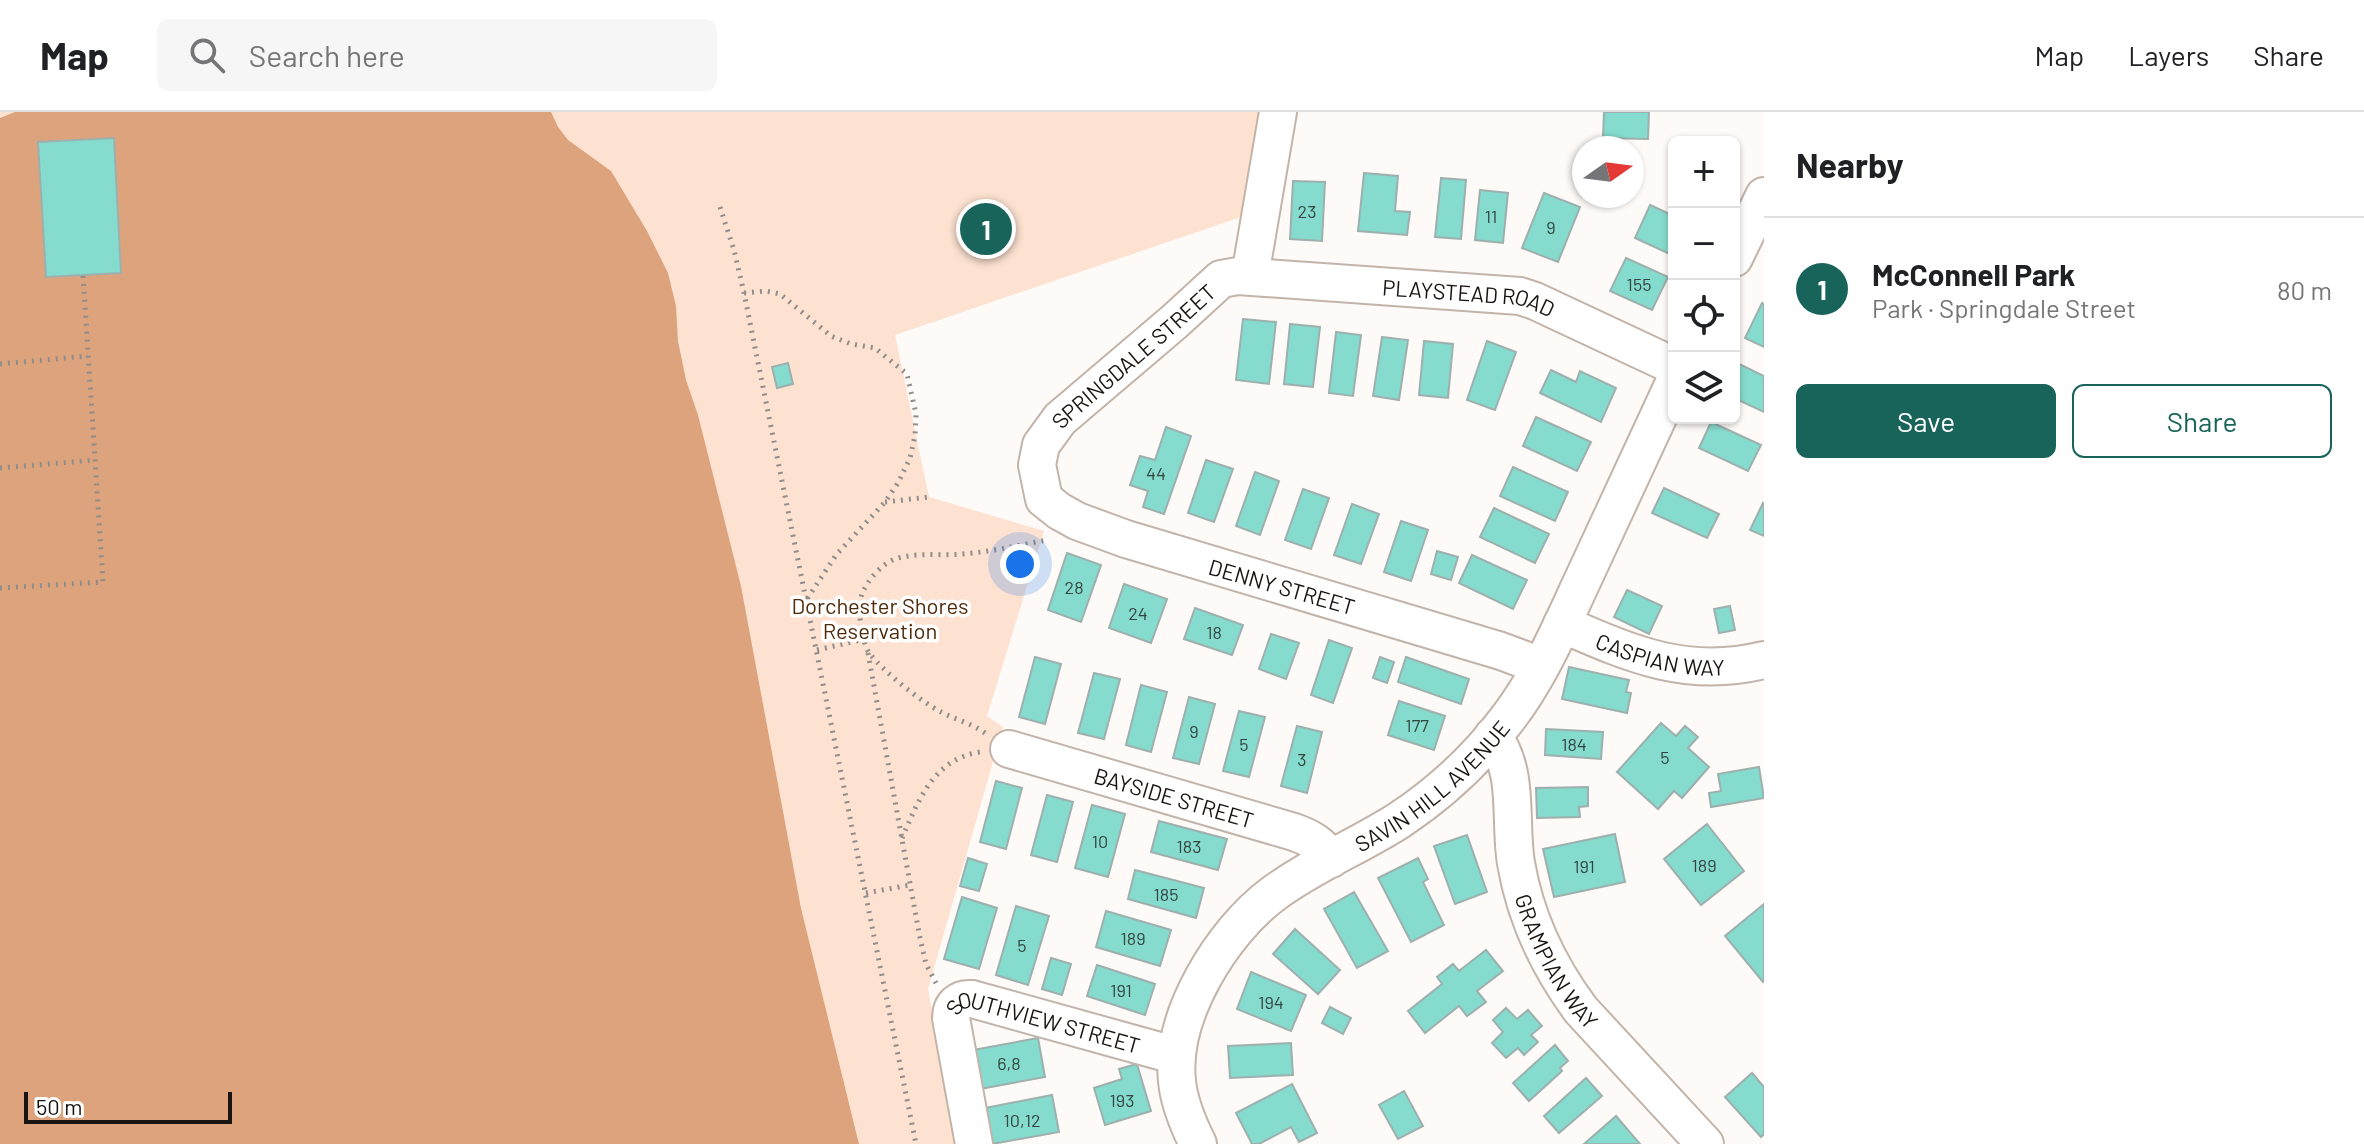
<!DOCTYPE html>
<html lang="en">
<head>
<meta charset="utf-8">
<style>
  :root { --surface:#fff; --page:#f6f6f6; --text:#202124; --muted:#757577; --line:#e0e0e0; --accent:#19645a }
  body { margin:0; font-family:Barlow,sans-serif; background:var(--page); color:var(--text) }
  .controls { position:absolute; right:24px; top:24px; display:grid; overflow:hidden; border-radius:12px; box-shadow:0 2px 6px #0004 }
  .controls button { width:72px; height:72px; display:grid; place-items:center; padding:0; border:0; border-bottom:2px solid var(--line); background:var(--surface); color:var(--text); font:40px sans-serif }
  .compass { position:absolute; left:1572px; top:24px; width:72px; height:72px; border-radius:50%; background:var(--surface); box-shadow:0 2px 6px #0004; rotate:76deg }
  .scale { position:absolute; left:24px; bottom:20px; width:208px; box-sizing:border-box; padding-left:8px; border:4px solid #191411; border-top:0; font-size:22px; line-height:28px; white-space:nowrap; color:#191411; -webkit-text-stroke:6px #fff; paint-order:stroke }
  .you { position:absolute; left:1020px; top:452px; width:28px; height:28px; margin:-20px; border:6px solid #fff; border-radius:50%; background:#1a73e8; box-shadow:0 0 0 12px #1a73e833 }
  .badge { display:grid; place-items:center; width:52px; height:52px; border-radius:50%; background:var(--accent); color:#fff; font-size:26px; font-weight:700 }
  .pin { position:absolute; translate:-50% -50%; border:4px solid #fff; box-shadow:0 2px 8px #0006 }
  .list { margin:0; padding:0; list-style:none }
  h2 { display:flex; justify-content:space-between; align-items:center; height:104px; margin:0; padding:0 32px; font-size:34px }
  h2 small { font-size:26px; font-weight:400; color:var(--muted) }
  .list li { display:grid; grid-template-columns:52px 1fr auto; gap:24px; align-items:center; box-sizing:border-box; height:144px; padding:0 32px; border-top:2px solid var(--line) }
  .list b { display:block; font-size:30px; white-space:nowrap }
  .list p { margin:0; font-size:26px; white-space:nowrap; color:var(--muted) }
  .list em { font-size:26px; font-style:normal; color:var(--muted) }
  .actions { display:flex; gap:16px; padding:24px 32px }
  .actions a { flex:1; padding:18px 0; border:2px solid var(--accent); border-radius:12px; text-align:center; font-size:28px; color:var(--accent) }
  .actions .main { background:var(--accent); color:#fff }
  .icon { flex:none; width:44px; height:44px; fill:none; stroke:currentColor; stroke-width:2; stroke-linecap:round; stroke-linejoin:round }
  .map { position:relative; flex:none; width:1764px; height:1032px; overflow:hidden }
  header { display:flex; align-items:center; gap:48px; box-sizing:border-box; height:112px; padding:0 40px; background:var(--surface); border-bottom:2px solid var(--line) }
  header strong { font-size:38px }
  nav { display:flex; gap:44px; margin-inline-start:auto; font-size:28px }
  .search { width:560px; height:72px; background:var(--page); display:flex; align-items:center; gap:20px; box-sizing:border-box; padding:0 28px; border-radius:12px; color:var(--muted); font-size:30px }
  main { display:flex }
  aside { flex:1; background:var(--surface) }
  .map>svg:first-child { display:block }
  .green { fill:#fde2d1 }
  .water { fill:#dca37c }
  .building { fill:#85dbcd; stroke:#9db0ad; stroke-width:2 }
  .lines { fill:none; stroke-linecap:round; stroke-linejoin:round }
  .minor-casing { stroke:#c3b4aa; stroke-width:40 }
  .path { stroke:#918d8a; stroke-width:5; stroke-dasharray:2 6; stroke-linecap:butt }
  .minor { stroke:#fff; stroke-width:36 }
  .labels { text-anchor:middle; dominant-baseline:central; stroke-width:7; stroke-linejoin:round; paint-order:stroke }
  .number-label { font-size:18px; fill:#344640 }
  .street-label { font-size:22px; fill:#191411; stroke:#fff }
  .park-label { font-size:22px; fill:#4f2a0b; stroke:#fff }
</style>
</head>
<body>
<header>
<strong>Map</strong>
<div class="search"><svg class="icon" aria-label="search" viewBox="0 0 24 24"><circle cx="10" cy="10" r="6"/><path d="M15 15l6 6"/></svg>Search here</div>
<nav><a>Map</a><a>Layers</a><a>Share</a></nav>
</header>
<main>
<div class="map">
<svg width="1764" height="1032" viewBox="0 0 1764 1032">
  <rect width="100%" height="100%" fill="#fdfaf7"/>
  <path class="green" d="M0 0H1268L1241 105 895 223 929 385 1044 419 987 604 1003 615 928 877 957 1032H859L801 796 771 644 698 305 0 221Z"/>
  <path class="water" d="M15 0H551L558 15 568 28 611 59 647 119 668 161 676 194 678 229 686 268 698 303 741 474 801 796 859 1032H0V6Z"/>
  <path class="building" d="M1604 0H1649L1648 27 1603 26Z
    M114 26 121 161 46 165 38 30Z
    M1364 61 1398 64 1395 99 1410 100 1407 123 1358 119Z
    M1441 66 1466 68 1461 127 1435 125Z
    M1293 69 1325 70 1322 129 1290 127Z
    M1480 78 1508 81 1503 131 1475 128Z
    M1544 81 1580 95 1558 150 1522 136Z
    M1650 93 1674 104V144L1635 126Z
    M1626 146 1668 165 1652 198 1610 179Z
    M1762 191 1764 192V235L1745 226Z
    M1243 207 1276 210 1269 272 1236 268Z
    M1290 212 1320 215 1313 275 1284 272Z
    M1336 220 1361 223 1353 284 1329 281Z
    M1382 225 1408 228 1399 288 1373 284Z
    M1424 229 1453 232 1448 286 1419 283Z
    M1487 229 1516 240 1495 298 1467 288Z
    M1735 250 1764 264V300L1734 286Z
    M788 251 793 272 777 276 772 255Z
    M1551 258 1576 270 1580 259 1616 276 1601 310 1540 281Z
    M1536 305 1591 330 1577 359 1523 334Z
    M1711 310 1761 333 1748 359 1699 336Z
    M1166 315 1191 324 1164 402 1143 395 1148 379 1130 373 1140 344 1155 348Z
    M1206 348 1233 357 1214 410 1188 401Z
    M1513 355 1568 380 1555 409 1500 384Z
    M1255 360 1279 369 1260 423 1236 414Z
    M1664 376 1719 402 1707 426 1652 401Z
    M1303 377 1329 386 1311 437 1285 428Z
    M1763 391 1764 392V424L1750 418Z
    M1352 392 1379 402 1361 452 1334 443Z
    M1494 396 1549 422 1535 451 1480 425Z
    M1401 409 1428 418 1411 469 1384 460Z
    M1437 439 1458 445 1451 468 1431 462Z
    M1067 441 1101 453 1081 510 1048 498Z
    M1472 443 1527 468 1513 497 1459 471Z
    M1124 472 1167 487 1151 531 1109 516Z
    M1627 478 1662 494 1649 522 1614 505Z
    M1730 494 1735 518 1719 521 1714 497Z
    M1195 496 1243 513 1232 543 1184 527Z
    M1271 522 1299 531 1286 567 1259 557Z
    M1329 528 1352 536 1333 591 1311 583Z
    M1035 545 1061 552 1045 612 1019 605Z
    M1380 545 1394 550 1387 571 1373 566Z
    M1406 545 1469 567 1461 592 1398 570Z
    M1569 555 1629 568 1626 580 1631 581 1627 601 1562 587Z
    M1094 561 1120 567 1104 627 1078 621Z
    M1141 573 1167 580 1151 640 1126 633Z
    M1189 585 1215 592 1199 652 1173 646Z
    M1399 589 1445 604 1434 638 1388 623Z
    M1239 599 1265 605 1249 665 1223 659Z
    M1661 611 1676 624 1685 614 1698 625 1688 636 1709 655 1682 686 1674 679 1658 697 1617 660Z
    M1297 614 1322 620 1307 681 1281 674Z
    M1546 617 1603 620 1601 647 1545 643Z
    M1759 655 1764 686 1711 695 1709 681 1721 679 1718 662Z
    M996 669 1022 676 1006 737 980 730Z
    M1588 675V694L1579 695 1580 705 1537 706 1536 676Z
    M1047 683 1073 690 1057 750 1031 743Z
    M1092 693 1125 702 1108 765 1075 756Z
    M1159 709 1227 727 1218 758 1151 740Z
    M1707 712 1744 759 1701 793 1664 747Z
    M1615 722 1625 770 1554 785 1543 737Z
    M1467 723 1487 780 1455 792 1434 734Z
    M968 746 987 752 979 779 960 774Z
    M1418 746 1428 767 1423 770 1444 813 1411 830 1378 766Z
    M1135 758 1204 776 1196 806 1128 787Z
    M1354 780 1388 839 1357 856 1324 797Z
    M962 785 997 796 979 857 944 847Z
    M1764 792V869L1763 870 1725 824Z
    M1016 794 1049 804 1028 873 996 863Z
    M1106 799 1171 818 1160 854 1096 835Z
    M1295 817 1340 858 1318 882 1273 842Z
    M1486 838 1503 859 1477 879 1486 890 1467 904 1459 894 1425 921 1408 899 1442 872 1437 865 1453 852 1459 859Z
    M1051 846 1071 852 1062 883 1042 877Z
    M1097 853 1155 872 1145 903 1087 884Z
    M1251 860 1306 883 1291 919 1237 897Z
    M1330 895 1351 906 1343 922 1322 911Z
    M1506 896 1517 907 1528 898 1542 914 1531 923 1538 930 1524 943 1518 936 1506 946 1492 931 1503 920 1493 908Z
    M1038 926 1045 965 980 977 973 938Z
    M1291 931 1293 963 1230 966 1228 934Z
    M1555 933 1568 949 1560 956 1562 959 1529 989 1513 971Z
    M1137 952 1151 999 1105 1013 1094 976 1122 967 1119 957Z
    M1752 961 1764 975V1022L1761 1025 1725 985Z
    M1586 966 1602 984 1559 1021 1544 1004Z
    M1292 972 1317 1021 1299 1030 1291 1015 1259 1032H1252L1236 1001Z
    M1404 979 1423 1014 1398 1027 1379 993Z
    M1052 983 1059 1020 992 1032 985 996Z
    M1616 1004 1640 1032H1584Z"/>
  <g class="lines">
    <defs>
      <g id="minor">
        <path d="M1734 146 1764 84"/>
        <path d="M1250 164 1278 0"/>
        <path id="s1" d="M1562 512C1631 542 1687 567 1764 548"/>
        <path id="s2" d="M1541 554 1501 539 1126 427 1077 409 1059 399 1044 387 1037 353 1041 333 1060 307 1174 210 1221 167 1238 164 1520 184 1535 189 1674 254"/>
        <path id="s3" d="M1493 624C1520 660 1509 709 1516 751 1525 804 1549 855 1581 898L1705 1032"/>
        <path id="s4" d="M1009 637 1294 720C1311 726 1321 732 1331 747"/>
        <path id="s5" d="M974 1032 951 906C951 893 959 886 972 887L1163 940 1177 942"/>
        <path id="s6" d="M1198 1032C1188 1012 1179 991 1177 969 1170 904 1222 820 1273 782 1312 753 1357 735 1398 709 1439 682 1478 646 1508 606 1541 563 1562 512 1585 463 1614 399 1644 335 1674 271"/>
      </g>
    </defs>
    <use href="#minor" class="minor-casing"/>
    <path class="path" d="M720 95 734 138 744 181 916 1032
      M744 181 766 179 780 182 831 224 851 232 875 236 907 262 916 302 915 324 910 346 898 371 885 390 836 443 807 487
      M0 252 88 244
      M0 356 95 348
      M885 390 929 385
      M0 476 103 470 83 163
      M817 538 865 527
      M868 541 920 826 926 852 936 871
      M985 621C971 611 956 608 941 600 920 589 884 560 870 542 861 531 857 495 862 482 867 469 881 452 895 447 916 440 940 444 962 442 991 440 1019 433 1047 428
      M902 726C919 687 934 647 980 640
      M866 781 910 773"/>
    <use href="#minor" class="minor"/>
  </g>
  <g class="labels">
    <g class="number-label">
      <text x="1307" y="99">23</text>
      <text x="1491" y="104">11</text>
      <text x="1551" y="115">9</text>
      <text x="1639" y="172">155</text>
      <text x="1156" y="361">44</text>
      <text x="1074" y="475">28</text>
      <text x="1138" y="501">24</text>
      <text x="1214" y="520">18</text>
      <text x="1417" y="613">177</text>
      <text x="1194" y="619">9</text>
      <text x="1244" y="632">5</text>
      <text x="1574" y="632">184</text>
      <text x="1665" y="645">5</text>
      <text x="1302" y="647">3</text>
      <text x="1100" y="729">10</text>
      <text x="1189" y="734">183</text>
      <text x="1704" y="753">189</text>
      <text x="1584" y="754">191</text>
      <text x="1166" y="782">185</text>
      <text x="1133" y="826">189</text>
      <text x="1022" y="833">5</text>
      <text x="1121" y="878">191</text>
      <text x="1271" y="890">194</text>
      <text x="1009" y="951">6,8</text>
      <text x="1122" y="988">193</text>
      <text x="1022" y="1008">10,12</text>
    </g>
    <g class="street-label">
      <text stroke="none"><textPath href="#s2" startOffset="1076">PLAYSTEAD ROAD</textPath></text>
      <text stroke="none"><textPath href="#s2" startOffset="710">SPRINGDALE STREET</textPath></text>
      <text transform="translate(1282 474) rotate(16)">DENNY STREET</text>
      <text stroke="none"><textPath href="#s1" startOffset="104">CASPIAN WAY</textPath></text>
      <text stroke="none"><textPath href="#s6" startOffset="478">SAVIN HILL AVENUE</textPath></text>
      <text stroke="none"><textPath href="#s4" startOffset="172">BAYSIDE STREET</textPath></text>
      <text stroke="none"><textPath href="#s3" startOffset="238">GRAMPIAN WAY</textPath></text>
      <text stroke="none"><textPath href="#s5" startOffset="234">SOUTHVIEW STREET</textPath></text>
    </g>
    <g class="park-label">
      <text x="880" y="493">Dorchester Shores<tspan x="880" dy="25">Reservation</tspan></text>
    </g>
  </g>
</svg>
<div class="controls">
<button>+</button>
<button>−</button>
<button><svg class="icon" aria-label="locate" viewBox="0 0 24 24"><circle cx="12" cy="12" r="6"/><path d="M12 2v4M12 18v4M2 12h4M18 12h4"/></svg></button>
<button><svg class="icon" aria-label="layers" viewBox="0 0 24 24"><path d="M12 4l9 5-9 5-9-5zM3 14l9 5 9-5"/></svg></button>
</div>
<svg class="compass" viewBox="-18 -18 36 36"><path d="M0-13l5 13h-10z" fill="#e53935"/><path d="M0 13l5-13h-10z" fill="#757577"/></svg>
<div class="scale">50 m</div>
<div class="you"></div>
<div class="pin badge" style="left:986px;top:117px">1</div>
</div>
<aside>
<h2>Nearby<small></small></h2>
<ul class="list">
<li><span class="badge">1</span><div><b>McConnell Park</b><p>Park · Springdale Street</p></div><em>80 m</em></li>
</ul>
<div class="actions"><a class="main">Save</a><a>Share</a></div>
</aside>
</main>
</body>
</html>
